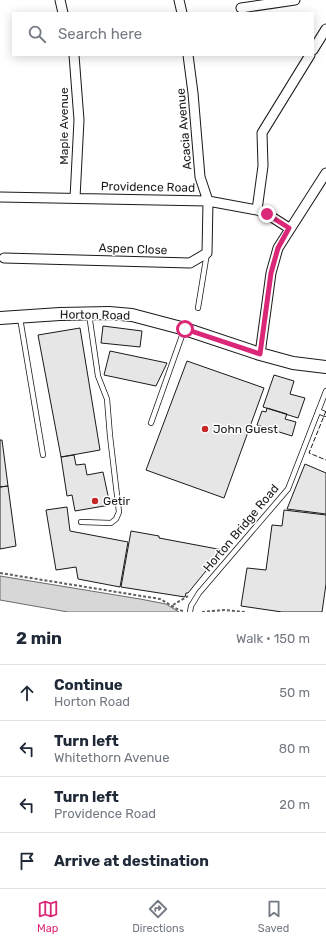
<!DOCTYPE html>
<html lang="en">
<head>
<meta charset="utf-8">
<style>
  :root { --surface:#fff; --page:#f2f2f3; --text:#1f2937; --muted:#747a83; --line:#e0e1e3; --accent:#db2777 }
  body { margin:0; font-family:Rubik,sans-serif; background:var(--page); color:var(--text) }
  .stop { position:absolute; width:12px; height:12px; margin:-9px; border:3px solid #db2777; border-radius:50%; background:#fff }
  .stop.end { background:#db2777; border-color:#fff; box-shadow:0 1px 4px #0008 }
  .list { margin:0; padding:0; list-style:none }
  h2 { display:flex; justify-content:space-between; align-items:center; height:52px; margin:0; padding:0 16px; font-size:17px }
  h2 small { font-size:13px; font-weight:400; color:var(--muted) }
  .list li { display:grid; grid-template-columns:26px 1fr auto; gap:12px; align-items:center; box-sizing:border-box; height:56px; padding:0 16px; border-top:1px solid var(--line) }
  .list b { display:block; font-size:15px; white-space:nowrap }
  .list p { margin:0; font-size:13px; white-space:nowrap; color:var(--muted) }
  .list em { font-size:13px; font-style:normal; color:var(--muted) }
  .icon { flex:none; width:22px; height:22px; fill:none; stroke:currentColor; stroke-width:2; stroke-linecap:round; stroke-linejoin:round }
  .map { position:relative; flex:none; width:326px; height:612px; overflow:hidden }
  .search { position:absolute; background:var(--surface); box-shadow:0 2px 10px #0003; left:12px; right:12px; top:12px; height:44px; display:flex; align-items:center; gap:10px; box-sizing:border-box; padding:0 14px; border-radius:0px; color:var(--muted); font-size:15px }
  .sheet { height:276px; background:var(--surface) }
  nav { display:flex; justify-content:space-around; align-items:center; box-sizing:border-box; height:56px; border-top:1px solid var(--line); background:var(--surface); font-size:11px; color:var(--muted) }
  nav a { display:grid; justify-items:center; gap:2px }
  nav .on { color:var(--accent) }
  .map>svg:first-child { display:block }
  .water { fill:#d7d7d7; stroke:#6a6a6a }
  .building { fill:#e6e6e6; stroke:#1a1a1a }
  .lines { fill:none; stroke-linecap:round; stroke-linejoin:round }
  .service-casing { stroke:#1a1a1a; stroke-width:6 }
  .minor-casing { stroke:#1a1a1a; stroke-width:11 }
  .tertiary-casing { stroke:#1a1a1a; stroke-width:14 }
  .path { stroke:#5f5f5f; stroke-width:2; stroke-dasharray:3 2; stroke-linecap:butt }
  .service { stroke:#fff; stroke-width:4.5 }
  .minor { stroke:#fff; stroke-width:9 }
  .tertiary { stroke:#fff; stroke-width:12 }
  .fence { stroke:#1a1a1a; stroke-width:1; stroke-dasharray:5 2; stroke-linecap:butt }
  .route { stroke:#db2777; stroke-width:5 }
  .poi-dot { fill:#c62828; stroke:#fff; stroke-width:1.5 }
  .labels { text-anchor:middle; dominant-baseline:central; stroke-width:3; stroke-linejoin:round; paint-order:stroke }
  .street-label { font-size:12px; fill:#1a1a1a; stroke:#fff }
  .poi-label { font-size:12px; fill:#1a1a1a; stroke:#fff; text-anchor:start }
</style>
</head>
<body>
<div class="map">
<svg width="326" height="612" viewBox="0 0 326 612">
  <rect width="100%" height="100%" fill="#fff"/>
  <path class="water" d="M0 576 140 599 166 604 179 612H68L0 600Z"/>
  <path class="building" d="M103 326 142 331 140 347 101 343Z
    M80 328 100 450 61 457 38 335Z
    M110 351 167 363 156 386 104 375Z
    M187 361 264 388 224 498 146 470Z
    M274 375 294 381 290 394 305 398 298 418 263 407Z
    M267 408 287 414 285 419 296 422 292 436 257 425 262 411 266 412Z
    M0 440H2L8 486 0 487Z
    M74 455 76 465 85 464 87 475 103 472 110 505 75 511 72 495 67 496 61 457Z
    M305 464 326 473V514L287 509Z
    M8 486 16 546 0 549V487Z
    M67 507 70 531 128 542 120 587 78 579 76 567 56 570 46 510Z
    M284 510 326 515V584L322 612H282L241 606 247 568 266 570 272 525 282 526Z
    M131 531 159 536V538L223 550 188 593H186L185 597 121 587Z"/>
  <g class="lines">
    <defs>
      <path id="service" d="M198 308 207 253
        M20 318 43 455
        M318 411 325 414
        M151 423 184 330
        M81 522 111 523 116 519 119 512 110 436 107 399 98 376 89 314
        M190 612 191 606 199 593 288 489 326 391"/>
      <path id="minor" d="M60 0 63 13
        M179 0 182 13
        M241 8 295 0
        M313 50 326 29
        M74 55 79 120 75 198
        M0 197 208 201 257 210 267 214 289 228
        M257 210 263 166 262 133 310 55
        M4 258 190 263 207 253 208 201 200 177 193 93 188 55
        M260 354 271 273 278 248 326 173"/>
      <path id="tertiary" d="M0 318 60 314 109 313 132 315 185 329 260 354 293 363 326 367"/>
    </defs>
    <use href="#service" class="service-casing"/>
    <use href="#minor" class="minor-casing"/>
    <use href="#tertiary" class="tertiary-casing"/>
    <path class="path" d="M0 573 160 599C168 603 175 609 183 611
      M173 605 188 596
      M202 612 224 610 245 612"/>
    <use href="#service" class="service"/>
    <use href="#minor" class="minor"/>
    <use href="#tertiary" class="tertiary"/>
    <path class="fence" d="M326 411 309 453 326 460"/>
  </g>
  <g class="lines">
    <path class="route" d="M185 329 260 354 271 273 278 248 289 228 267 214"/>
  </g>
  <g class="poi-dot">
    <circle cx="205" cy="429" r="4"/>
    <circle cx="95" cy="501" r="4"/>
  </g>
  <g class="labels">
    <g class="street-label">
      <text transform="translate(64 126) rotate(-90)">Maple Avenue</text>
      <text transform="translate(184 129) rotate(-95)">Acacia Avenue</text>
      <text transform="translate(148 187) rotate(1)">Providence Road</text>
      <text transform="translate(133 249) rotate(2)">Aspen Close</text>
      <text transform="translate(95 315) rotate(1)">Horton Road</text>
      <text transform="translate(241 528) rotate(-50)">Horton Bridge Road</text>
    </g>
    <g class="poi-label">
      <text x="213" y="429">John Guest</text>
      <text x="103" y="501">Getir</text>
    </g>
  </g>
</svg>
<div class="stop" style="left:185px;top:329px"></div>
<div class="stop end" style="left:267px;top:214px"></div>
<div class="search"><svg class="icon" aria-label="search" viewBox="0 0 24 24"><circle cx="10" cy="10" r="6"/><path d="M15 15l6 6"/></svg>Search here</div>
</div>
<section class="sheet">
<h2>2 min<small>Walk · 150 m</small></h2>
<ul class="list">
<li><svg class="icon" aria-label="ahead" viewBox="0 0 24 24"><path d="M12 20V5M6 11l6-6 6 6"/></svg><div><b>Continue</b><p>Horton Road</p></div><em>50 m</em></li>
<li><svg class="icon" aria-label="left" viewBox="0 0 24 24"><path d="M17 20v-9H6M10 6l-5 5 5 5"/></svg><div><b>Turn left</b><p>Whitethorn Avenue</p></div><em>80 m</em></li>
<li><svg class="icon" aria-label="left" viewBox="0 0 24 24"><path d="M17 20v-9H6M10 6l-5 5 5 5"/></svg><div><b>Turn left</b><p>Providence Road</p></div><em>20 m</em></li>
<li><svg class="icon" aria-label="arrive" viewBox="0 0 24 24"><path d="M6 21V4h12l-3 4 3 4H6"/></svg><div><b>Arrive at destination</b></div></li>
</ul>
</section>
<nav>
<a class="on"><svg class="icon" aria-label="map" viewBox="0 0 24 24"><path d="M3 6l6-2 6 2 6-2v14l-6 2-6-2-6 2zM9 4v14M15 6v14"/></svg>Map</a>
<a><svg class="icon" aria-label="directions" viewBox="0 0 24 24"><path d="M12 3l9 9-9 9-9-9zM9 14v-3h6M13 9l2 2-2 2"/></svg>Directions</a>
<a><svg class="icon" aria-label="saved" viewBox="0 0 24 24"><path d="M7 4h10v16l-5-4-5 4z"/></svg>Saved</a>
</nav>
</body>
</html>
